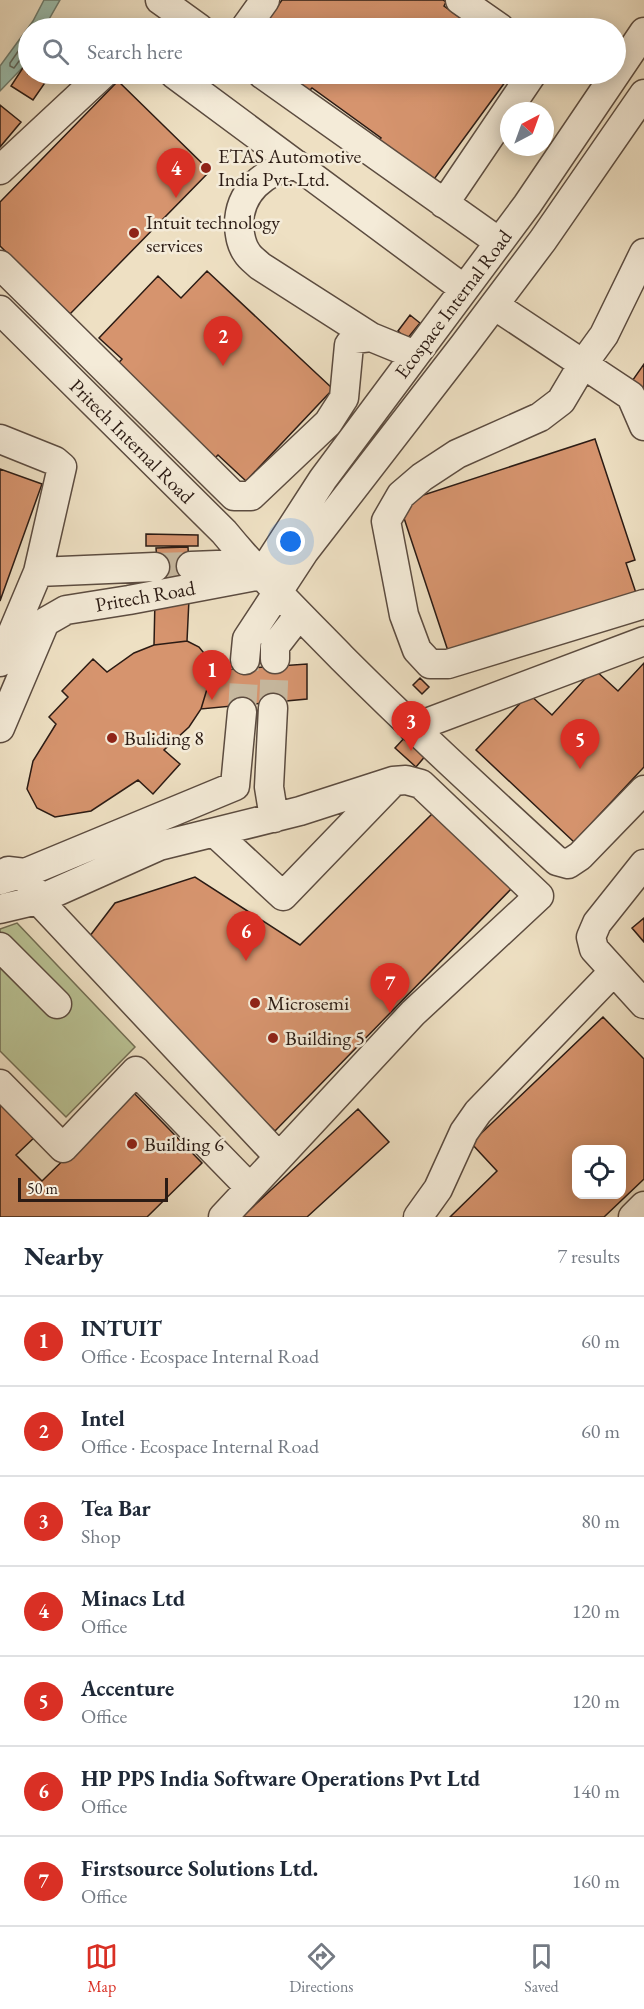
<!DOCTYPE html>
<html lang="en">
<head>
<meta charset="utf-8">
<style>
  :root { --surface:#fff; --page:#f2f2f3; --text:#1f2937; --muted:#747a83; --line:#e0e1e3; --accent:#d93025 }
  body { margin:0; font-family:"EB Garamond",serif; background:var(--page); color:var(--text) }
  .controls { position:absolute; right:18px; bottom:18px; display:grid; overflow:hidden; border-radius:12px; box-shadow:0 3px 15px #0003 }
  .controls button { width:54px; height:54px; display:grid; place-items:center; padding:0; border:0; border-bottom:2px solid var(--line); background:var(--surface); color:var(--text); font:30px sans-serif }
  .compass { position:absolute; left:500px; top:102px; width:54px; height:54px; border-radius:50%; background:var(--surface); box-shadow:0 3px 15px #0003; rotate:41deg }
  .scale { position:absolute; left:18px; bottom:15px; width:150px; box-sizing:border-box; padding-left:6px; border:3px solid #2b1b14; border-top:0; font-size:16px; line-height:21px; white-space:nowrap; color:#2b1b14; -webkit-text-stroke:4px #f4ebd8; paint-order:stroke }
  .you { position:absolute; left:291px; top:542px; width:21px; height:21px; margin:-15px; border:4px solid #fff; border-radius:50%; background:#1a73e8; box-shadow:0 0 0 9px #1a73e833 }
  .badge { display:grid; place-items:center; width:39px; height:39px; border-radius:50%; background:var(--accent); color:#fff; font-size:20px; font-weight:700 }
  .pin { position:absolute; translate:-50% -50px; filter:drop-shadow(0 2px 3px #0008) }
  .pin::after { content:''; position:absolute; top:32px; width:21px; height:18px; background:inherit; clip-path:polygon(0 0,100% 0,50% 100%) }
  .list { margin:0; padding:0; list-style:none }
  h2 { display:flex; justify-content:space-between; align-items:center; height:78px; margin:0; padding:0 24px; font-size:26px }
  h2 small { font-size:20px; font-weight:400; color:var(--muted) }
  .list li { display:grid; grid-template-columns:39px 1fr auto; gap:18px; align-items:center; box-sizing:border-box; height:90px; padding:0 24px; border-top:2px solid var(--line) }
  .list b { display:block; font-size:22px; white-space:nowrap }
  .list p { margin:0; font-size:20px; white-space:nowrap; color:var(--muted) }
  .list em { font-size:20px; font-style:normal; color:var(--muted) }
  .icon { flex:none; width:33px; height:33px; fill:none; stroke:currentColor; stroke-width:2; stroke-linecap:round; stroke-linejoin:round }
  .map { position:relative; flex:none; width:644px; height:1217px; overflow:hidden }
  .search { position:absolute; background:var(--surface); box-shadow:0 3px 15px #0003; left:18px; right:18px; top:18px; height:66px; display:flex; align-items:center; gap:15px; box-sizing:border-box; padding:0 21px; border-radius:33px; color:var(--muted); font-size:22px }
  .sheet { height:708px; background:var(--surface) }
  nav { display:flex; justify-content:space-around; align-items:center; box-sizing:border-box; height:84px; border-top:2px solid var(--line); background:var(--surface); font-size:16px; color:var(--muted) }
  nav a { display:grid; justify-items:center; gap:3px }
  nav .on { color:var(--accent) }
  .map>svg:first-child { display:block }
  .green { fill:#b9c294; stroke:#726e54; stroke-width:1.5 }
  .water { fill:#9bbeae; stroke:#6e7d70; stroke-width:1.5 }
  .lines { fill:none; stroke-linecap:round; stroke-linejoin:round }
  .shore { stroke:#636c61; stroke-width:1.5 }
  .building { fill:#d6946e; stroke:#2b1b14; stroke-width:1.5; fill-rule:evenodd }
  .minor-tunnel { stroke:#c7b9a0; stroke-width:28; stroke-dasharray:28 14; stroke-linecap:butt }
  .minor-casing { stroke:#5c4c40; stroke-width:31 }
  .minor { stroke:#f4ebd8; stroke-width:28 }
  .poi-dot { fill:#8f2418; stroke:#f4ebd8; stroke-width:2 }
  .labels { text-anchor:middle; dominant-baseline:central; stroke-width:5; stroke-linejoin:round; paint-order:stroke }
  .poi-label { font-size:20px; fill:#2b1b14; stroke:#f4ebd8; text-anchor:start }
  .street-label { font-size:20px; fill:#2b1b14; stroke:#f4ebd8 }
</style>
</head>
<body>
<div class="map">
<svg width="644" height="1217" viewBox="0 0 644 1217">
  <rect width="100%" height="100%" fill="#eee0c3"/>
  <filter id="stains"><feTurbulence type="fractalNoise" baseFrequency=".00333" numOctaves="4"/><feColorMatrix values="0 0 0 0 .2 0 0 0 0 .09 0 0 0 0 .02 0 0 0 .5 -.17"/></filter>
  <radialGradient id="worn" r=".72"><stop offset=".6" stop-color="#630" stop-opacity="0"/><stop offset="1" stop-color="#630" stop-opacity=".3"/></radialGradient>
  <path class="green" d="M17 923 135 1047 66 1117 0 1051V929Z"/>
  <path class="water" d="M44 0H60L44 28H28V57L24 66 0 91V66L33 21Z"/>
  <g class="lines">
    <path class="shore" d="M28 37 10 63V66L14 68 22 57 28 56"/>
  </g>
  <path class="building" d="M282 0H443L446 2 444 6 470 25 467 28H262Z
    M28 60V74H51L33 100 11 86Z
    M283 74H511L432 182 378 142 381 138 312 88 308 92Z
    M118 81 210 171 70 314 0 246V202Z
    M0 105 21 122 0 147Z
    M207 271 333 389 246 481 218 455 213 460 115 367 122 359 99 338 158 276 181 298Z
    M410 315 420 323 407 339 398 331Z
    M644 364V394L630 384Z
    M595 439 635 560 626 563 637 596 450 657 399 503Z
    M0 469 42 484 0 601Z
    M146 534 198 535V546H146Z
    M188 547 190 585 159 587 156 548Z
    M155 599H189L187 641 154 645Z
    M187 641 199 647 208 658 207 689 201 709 189 727 164 750 180 764 153 794 138 780 91 811 55 817 37 808 27 789 33 761 56 724 49 717 68 697 62 691 93 659 107 672 134 653 154 645Z
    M644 663V767L574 842 476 750 529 694 552 715 594 669 618 691Z
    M307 664V699L201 709 207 689 208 671Z
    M420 678 429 687 422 694 413 685Z
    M407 735 427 754 416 767 395 748Z
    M434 812 514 886 275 1131 83 945 115 903 195 877 300 945Z
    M644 918V942L632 928Z
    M603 1017 644 1059V1179L604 1217H450L497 1171 471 1143ZM576 1150H622V1194H576Z
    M133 1092 202 1163 147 1217H0V1093L39 1133 16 1155 42 1181Z
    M358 1109 389 1142 307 1217H242Z"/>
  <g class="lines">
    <path class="minor-tunnel" d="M155 567 191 566
      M273 708 275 659
      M242 712 245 660"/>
    <defs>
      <path id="minor" d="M160 0 199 28
        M460 0 500 28
        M245 28 265 0
        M174 74 464 289
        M262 74 499 242
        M296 164C264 171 238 192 239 227 240 236 241 245 247 253 250 258 256 262 260 266L371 337
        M0 170 103 74
        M444 204 532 74
        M644 253 604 335 583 364 561 401 540 417 457 454 422 477 401 495 386 521 404 615 417 650 430 664H448L644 604
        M0 265 234 496H251L328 423 344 398 349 345 354 339 371 337 415 355
        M494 305 631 396 644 426
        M0 310 224 532C261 577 302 617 342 658 412 728 484 794 557 861L568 864 580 856 644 790
        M0 439 55 461 62 467 38 572 155 567
        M191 566 243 564
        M261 575 323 479 527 205 644 32
        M275 659V646L299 615
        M245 660 247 639 304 552 464 345 543 240 644 94
        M0 662 38 572
        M273 708 269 787 274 818
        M0 728 45 622 66 610 129 600 261 575
        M413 728 644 641
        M215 833 283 896 390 785
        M644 864 597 923 591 937 594 949 644 1004
        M8 871 25 873 235 786 242 712
        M0 880 25 873 38 900 279 1157 223 1217
        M0 909 38 900 159 846 300 811 393 781 406 780 421 784 539 896 413 1013 279 1157
        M0 947 57 1004
        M0 1084 63 1148 136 1071 250 1188
        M418 1217 438 1189 464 1132 478 1112 614 971
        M633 1217 644 1206"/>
    </defs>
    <use href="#minor" class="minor-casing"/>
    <use href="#minor" class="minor"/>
  </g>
  <g class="poi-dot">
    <circle cx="206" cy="168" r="6"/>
    <circle cx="134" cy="233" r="6"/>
    <circle cx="112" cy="738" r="6"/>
    <circle cx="255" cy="1003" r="6"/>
    <circle cx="273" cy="1038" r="6"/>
    <circle cx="132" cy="1144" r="6"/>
  </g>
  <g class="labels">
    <g class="poi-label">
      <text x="218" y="156">ETAS Automotive<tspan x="218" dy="23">India Pvt. Ltd.</tspan></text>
      <text x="146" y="222">Intuit technology<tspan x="146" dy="23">services</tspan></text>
      <text x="124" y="738">Buliding 8</text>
      <text x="267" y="1003">Microsemi</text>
      <text x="285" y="1038">Building 5</text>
      <text x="144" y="1144">Building 6</text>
    </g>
    <g class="street-label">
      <text transform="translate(453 304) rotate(-53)">Ecospace Internal Road</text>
      <text transform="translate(132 441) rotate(45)">Pritech Internal Road</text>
      <text transform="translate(145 596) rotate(-10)">Pritech Road</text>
    </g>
  </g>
  <rect width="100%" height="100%" filter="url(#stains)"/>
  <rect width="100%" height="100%" fill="url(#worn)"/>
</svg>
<div class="controls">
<button><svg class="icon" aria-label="locate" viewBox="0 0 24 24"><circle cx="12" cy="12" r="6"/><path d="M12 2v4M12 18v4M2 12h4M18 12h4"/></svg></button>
</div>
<svg class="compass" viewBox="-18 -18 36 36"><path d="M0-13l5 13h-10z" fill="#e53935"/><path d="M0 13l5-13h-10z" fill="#747a83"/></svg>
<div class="scale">50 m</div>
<div class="you"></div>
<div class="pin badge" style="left:212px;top:700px">1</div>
<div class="pin badge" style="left:223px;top:366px">2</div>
<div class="pin badge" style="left:411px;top:751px">3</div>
<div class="pin badge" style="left:176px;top:198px">4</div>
<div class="pin badge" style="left:580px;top:769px">5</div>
<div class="pin badge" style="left:246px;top:961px">6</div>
<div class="pin badge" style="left:390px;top:1013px">7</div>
<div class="search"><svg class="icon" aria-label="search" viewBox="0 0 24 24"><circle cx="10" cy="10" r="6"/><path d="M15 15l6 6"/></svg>Search here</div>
</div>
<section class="sheet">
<h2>Nearby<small>7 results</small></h2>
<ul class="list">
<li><span class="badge">1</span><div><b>INTUIT</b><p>Office · Ecospace Internal Road</p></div><em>60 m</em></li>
<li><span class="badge">2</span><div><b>Intel</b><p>Office · Ecospace Internal Road</p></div><em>60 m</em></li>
<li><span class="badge">3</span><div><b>Tea Bar</b><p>Shop</p></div><em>80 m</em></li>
<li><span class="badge">4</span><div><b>Minacs Ltd</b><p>Office</p></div><em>120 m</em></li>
<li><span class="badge">5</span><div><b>Accenture</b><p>Office</p></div><em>120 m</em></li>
<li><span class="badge">6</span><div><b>HP PPS India Software Operations Pvt Ltd</b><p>Office</p></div><em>140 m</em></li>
<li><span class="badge">7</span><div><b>Firstsource Solutions Ltd.</b><p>Office</p></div><em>160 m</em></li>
</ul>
</section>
<nav>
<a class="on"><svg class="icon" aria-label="map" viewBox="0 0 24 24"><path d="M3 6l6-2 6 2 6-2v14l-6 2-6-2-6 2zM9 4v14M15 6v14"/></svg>Map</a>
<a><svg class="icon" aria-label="directions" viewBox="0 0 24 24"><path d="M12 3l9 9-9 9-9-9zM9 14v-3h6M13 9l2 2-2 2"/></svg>Directions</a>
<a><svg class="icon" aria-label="saved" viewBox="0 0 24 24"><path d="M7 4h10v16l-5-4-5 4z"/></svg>Saved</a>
</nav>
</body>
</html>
